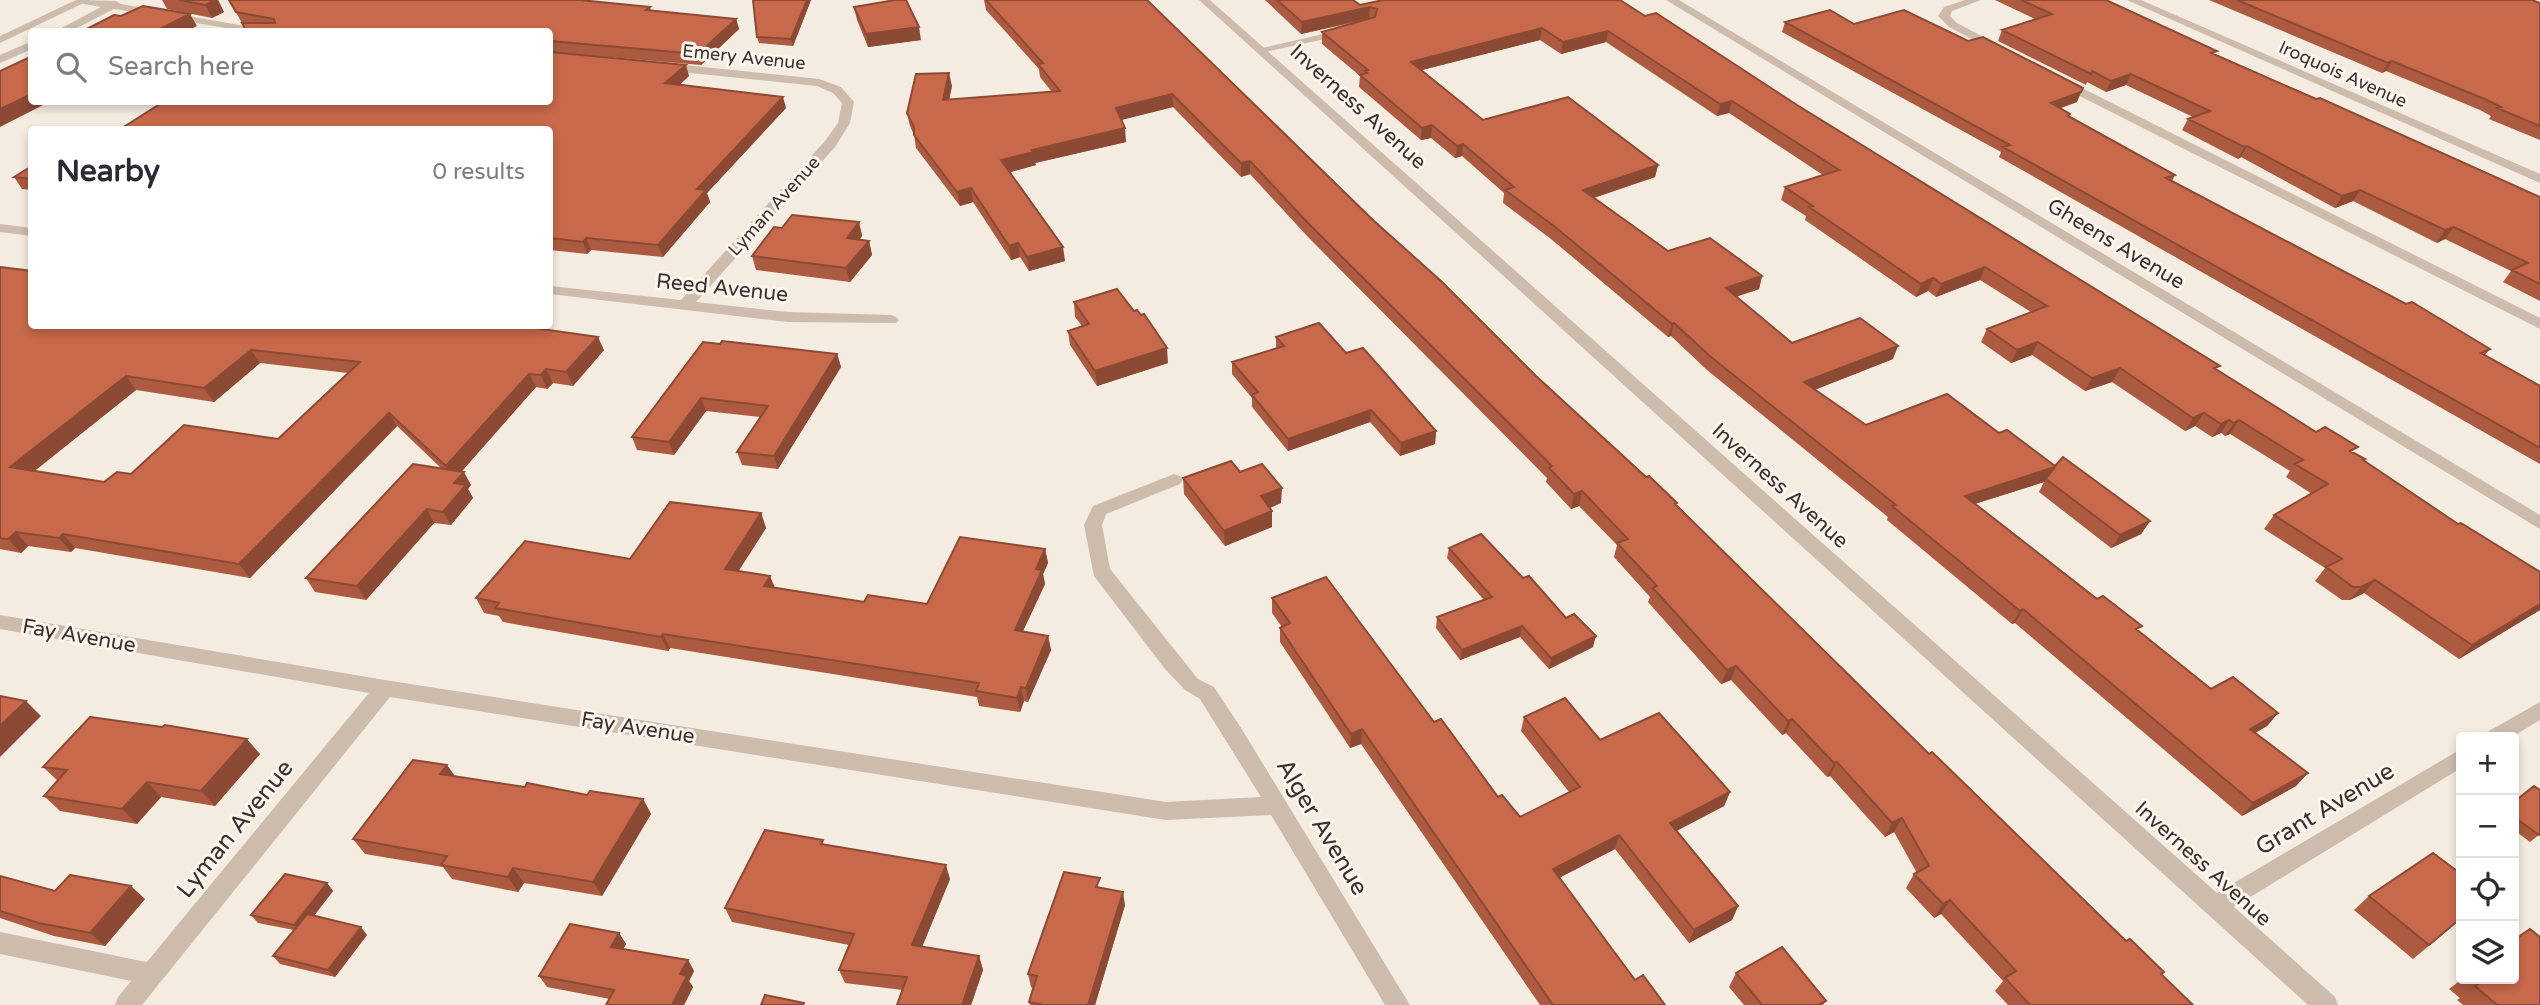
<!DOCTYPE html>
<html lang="en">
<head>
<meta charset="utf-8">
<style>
  :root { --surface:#fff; --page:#f2f2f3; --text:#2b2b33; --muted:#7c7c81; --line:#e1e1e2 }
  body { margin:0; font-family:"Varela Round",sans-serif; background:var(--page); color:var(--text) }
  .controls { position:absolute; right:21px; bottom:21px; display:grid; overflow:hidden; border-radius:7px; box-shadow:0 4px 10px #0003 }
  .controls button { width:63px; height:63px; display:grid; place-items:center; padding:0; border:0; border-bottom:2px solid var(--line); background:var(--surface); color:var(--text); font:35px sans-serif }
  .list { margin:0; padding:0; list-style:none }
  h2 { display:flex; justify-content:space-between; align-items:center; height:91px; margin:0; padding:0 28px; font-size:30px }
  h2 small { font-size:23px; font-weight:400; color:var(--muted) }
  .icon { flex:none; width:38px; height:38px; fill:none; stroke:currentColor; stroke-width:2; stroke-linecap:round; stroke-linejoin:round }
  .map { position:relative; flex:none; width:2540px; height:1005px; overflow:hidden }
  .search { position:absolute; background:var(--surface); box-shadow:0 4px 10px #0003; left:28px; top:28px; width:525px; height:77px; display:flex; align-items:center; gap:18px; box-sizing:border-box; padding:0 24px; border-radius:7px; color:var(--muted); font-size:26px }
  .panel { position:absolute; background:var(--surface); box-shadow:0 4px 10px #0003; left:28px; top:126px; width:525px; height:203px; border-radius:7px }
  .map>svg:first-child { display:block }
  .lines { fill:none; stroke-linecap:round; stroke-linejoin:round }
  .service { fill:#cdbbac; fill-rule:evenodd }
  .minor { fill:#cdbbac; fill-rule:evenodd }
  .tertiary { fill:#cdbbac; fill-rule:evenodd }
  .wall { fill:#ac5a40; fill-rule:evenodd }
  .shaded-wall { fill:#8c4a34 }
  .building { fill:#c8694b; stroke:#8c4a34; stroke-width:2; fill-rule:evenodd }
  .labels { text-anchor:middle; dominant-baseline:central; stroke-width:6; stroke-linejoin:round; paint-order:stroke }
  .far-street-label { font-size:18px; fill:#3b302b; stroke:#fbf5ee }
  .street-label { font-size:21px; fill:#3b302b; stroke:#fbf5ee }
  .near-street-label { font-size:24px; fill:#3b302b; stroke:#fbf5ee }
</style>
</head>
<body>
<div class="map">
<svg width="2540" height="1005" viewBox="0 0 2540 1005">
  <rect width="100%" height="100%" fill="#f4ebe1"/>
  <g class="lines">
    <path class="service" d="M1965 0H1981L1952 11 1950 16 1957 23 2002 47V51H1994L1949 27 1938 16 1944 7Z
      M1345 29 1351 32 1349 34 1260 53 1254 50Z
      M2060 77 2540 318V329L2056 84 2054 81Z
      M1174 474 1180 476 1183 480 1180 484 1106 514 1102 525 1110 569 1202 684 1199 690 1192 692 1185 690 1165 669 1094 576 1084 525 1093 506Z
      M0 932 151 963 159 966 163 974 159 982 151 985 0 954Z"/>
    <path class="minor" d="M78 0 116 1 121 4 279 32H250L114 9 69 32H54L101 7 79 3Z
      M1199 0H1210L2217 893 2461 749V768L2234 907 2335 997 2338 1005H2308Z
      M1666 0H1679L2540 515V529Z
      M2127 0H2141L2540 174V183Z
      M32 41V49L0 63V55Z
      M665 63 819 79 841 87 854 102 850 123 835 147 696 302 788 312 891 315 896 317 899 320 896 323 788 322 550 294V286L681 300 825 141 838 123 842 103 833 93 817 86 661 70 659 67Z
      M0 224 32 228V236L0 232Z
      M0 615 385 680 1166 802 1261 797 1200 699 1185 690 1182 684 1185 678 1192 676 1214 687 1241 728 1410 1005H1385L1271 815 1166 820 390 697 142 1005H115L118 997 369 693 0 629Z
      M2540 702V720L2512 737H2486L2489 731Z"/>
    <path class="tertiary" d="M76 0H90L0 43V36Z"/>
  </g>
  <path class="wall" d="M162 0H218L224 12 212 18 167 9Z
    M229 0 650 7 651 10 736 19 739 29 701 65 550 52 689 76 679 85 786 108 707 193 710 202 663 257 591 250 587 254 550 250V32L246 23H242Z
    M753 0H811L793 46 759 43 757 37Z
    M984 0H1147L1374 221 1536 376 1677 505 1929 754 2193 1005H2008L1995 991 2003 981 1941 914 1934 918 1906 888 1914 874 1917 873 1894 832 1885 837 1830 776 1827 777 1786 733 1782 735 1731 680 1721 684 1648 602 1650 597 1614 557 1617 545 1579 506 1571 509 1546 482 1547 478 1308 237 1250 174 1241 177 1173 107 1121 120 1126 142 1035 163 1036 165 1010 172 1065 261 1029 271 1020 257 1011 260 973 202 960 206 916 148 914 135 910 126 907 113 952 86 949 100 1052 92 1040 77 1039 69 986 10Z
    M1265 0H1330L1360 5 1645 16 1797 105 2217 370 2316 432 2365 459 2364 461 2458 524 2540 572V610L2459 659 2364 593 2350 600H2342L2315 581 2325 568 2264 529 2274 515 2312 494 2286 477 2290 471 2230 434 2225 436 2221 433 2212 437 2195 426 2185 431 2112 382 2085 391 2032 355 2011 363 1981 342 1987 329 2031 312 1980 280 1936 297 1928 291 1916 297 1805 220 1806 216 1781 200 1785 187 1823 175 1729 113 1717 116 1606 42 1561 54 1540 40 1422 70 1483 120 1658 165 1655 177 1594 198 1668 251 1762 276 1759 289 1736 297 1792 343 1893 359 1814 390 1866 425 1999 433 2150 521 2141 534 2111 548 2039 492 2044 482 1975 504 2211 689 2278 713 2267 726 2255 733 2308 773 2296 786 2242 816 2015 623 2012 624 1887 520 1888 517 1707 370 1671 336 1668 337 1551 239 1503 203 1504 193 1462 156 1455 158 1431 138 1421 140 1359 87 1360 76 1322 44V32L1370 19 1301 34Z
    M1995 0H2106L2215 54 2540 197V301L2503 282 2511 271 2445 239 2437 243 2353 201 2335 208 2241 157 2238 159 2182 130 2188 119 2193 117 2126 85 2106 92 2087 82 2086 85 1998 41 2002 30 2035 19Z
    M2209 0H2532L2540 3V140L2489 119 2491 116 2480 110 2386 71 2382 73Z
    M854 7 921 40 868 47 857 20Z
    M1785 22 1854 24 2077 102 2060 108 2068 116 2175 175 2172 181 2490 349 2485 355 2540 386V464L1999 157 2001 152 1782 32Z
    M32 166V190L22 189 14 177Z
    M859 222 862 236 860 239 869 241 872 255 850 282 756 270 752 256 782 228Z
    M0 267 541 329 604 350 573 386 553 383 547 389 536 387 462 471 471 485 468 489 473 498 451 525 434 523 366 600 315 592 306 578 441 468 397 426 250 578 75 548 71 552 28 546 21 553 0 549ZM260 363 348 373 278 439 131 474 104 482 34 471 136 390 214 402Z
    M1074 302 1134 311 1168 363 1097 386 1070 345 1068 331 1082 326 1075 317Z
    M1276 337 1346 353 1436 431 1435 444 1400 456 1370 422 1288 451 1252 407V398L1232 374V362L1276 349Z
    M703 342 837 354 841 367 778 469 742 465 737 452 760 417 706 411 674 455 637 450 632 437Z
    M1240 472 1281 503 1270 508 1272 511V527L1225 546 1184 494 1183 478Z
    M761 513 766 528 738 571 775 588 864 602 927 604 1045 549 1048 563 1043 574 1045 584 1023 631 1048 636 1051 650 1028 702 1024 701 1020 712 979 706 977 697 670 648 668 651 503 622 499 616 484 613 476 598 630 559Z
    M1449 548 1523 578 1566 618 1593 647 1549 669 1520 637 1460 660 1436 628 1437 617 1484 600 1447 558Z
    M1272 598 1434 722 1498 797 1520 817 1569 792 1521 731 1524 717 1600 740 1730 792 1724 806 1676 831 1738 906 1732 920 1689 943 1615 849 1559 878 1635 980 1665 1005H1540L1361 744 1350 748 1280 642V628L1282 627 1272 613Z
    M260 754 215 806 161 797 137 824 60 811 44 796 58 781 43 767Z
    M456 777 525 787 587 795 643 799 651 814 602 896 524 883 518 892 452 879 443 867 365 854 353 839Z
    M2514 802 2540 834 2530 842 2514 830Z
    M825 845 950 879 922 947 979 956 983 970 971 1005H897L903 990 845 983 839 970 849 945 732 922 725 908Z
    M0 876 55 891 145 899 105 946 54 936 0 918Z
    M327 883 333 891 314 916 367 935 335 977 280 964 273 956 294 930 258 923 251 915Z
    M1101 888 1125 905 1095 1005H1030L1029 1002 1033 988 1031 987 1028 974Z
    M2369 896 2461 919 2413 959 2354 910Z
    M619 933 626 944 623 949 688 960 694 971 689 981 693 987 684 1005H606L610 999 547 987 539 976Z
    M1736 973 1826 1001 1823 1005H1744L1729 987Z
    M2462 979H2514L2540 1005H2463L2457 1000 2460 998 2449 989Z"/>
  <path class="shaded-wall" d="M214 0H218L224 12 212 18 205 5Z
    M807 0H811L793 46 791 39Z
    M1370 7 1369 18 1301 34 1302 22Z
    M190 14 197 26 185 32H154Z
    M736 19 739 29 701 65 698 54Z
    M919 27 921 40 868 47 866 34Z
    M1542 28 1540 40 1410 73 1411 62Z
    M1608 31 1606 42 1561 54 1563 42Z
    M2392 61 2386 71 2382 73 2388 63Z
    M686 65 689 76 669 95 665 83Z
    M949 73 952 86 946 113 943 100Z
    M2131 74 2126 85 2106 92 2111 81Z
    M2083 88 2077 102 2047 113 2051 103Z
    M32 94V102H49L0 127V109Z
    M1172 94 1173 107 1117 121 1116 108Z
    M783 97 786 108 707 193 710 202 663 257 658 245 697 189Z
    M1732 101 1729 113 1717 116 1720 104Z
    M1432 125 1431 138 1421 140 1422 128Z
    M1125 128 1126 142 1035 163 1036 165 1003 174 1001 160 1032 150Z
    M1463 144 1462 156 1455 158 1457 146Z
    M2247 146 2241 157 2238 159 2244 147Z
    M1250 161V174L1241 177V163Z
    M1658 165 1655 177 1581 202 1583 190Z
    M971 188 973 202 960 206 957 192Z
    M2360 190 2353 201 2335 208 2342 196Z
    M859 222 862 236 850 252 847 238Z
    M2454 227 2445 239 2437 243 2445 230Z
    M586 238 591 250 587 254 583 242Z
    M869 241 872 255 850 282 846 268Z
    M1018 243 1020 257 1011 260 1009 246Z
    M1063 247 1065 261 1029 271 1027 257Z
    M1985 267 1980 280 1936 297 1941 284Z
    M1762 276 1759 289 1722 301 1726 288Z
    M1933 278 1928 291 1916 297 1921 284Z
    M1674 323 1671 336 1668 337 1672 324Z
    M598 337 604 350 573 386 566 372Z
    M2038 342 2032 355 2011 363 2017 350Z
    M1898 346 1893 359 1799 396 1804 382Z
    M1167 348 1168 363 1097 386 1095 371Z
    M251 350 260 363 214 402 204 388Z
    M837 354 841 367 778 469 774 456Z
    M2120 368 2112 382 2085 391 2092 378Z
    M546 369 553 383 547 389 541 375Z
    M529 374 536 387 454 480 446 466Z
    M126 376 136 390 22 481 10 467Z
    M701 398 706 411 674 455 669 442Z
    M1371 410 1370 422 1288 451V439Z
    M389 413 397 426 250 578 239 564Z
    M2204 413 2195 426 2185 431 2193 418Z
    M2229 420 2221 433 2212 437 2221 424Z
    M2239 420 2230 434 2225 436 2234 423Z
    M1436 431 1435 444 1400 456 1401 443Z
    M2055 467 2044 482 1958 509 1965 496Z
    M464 472 471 485 468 489 473 498 451 525 443 512 454 483Z
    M1282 488 1281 503 1261 511V496Z
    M1582 491 1579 506 1571 509 1574 494Z
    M427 509 434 523 366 600 357 586Z
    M1272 511V527L1225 546 1224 531Z
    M761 513 766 528 731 583 725 569Z
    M2150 521 2141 534 2111 548 2120 535Z
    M16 532 28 546 21 553 8 539Z
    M63 534 75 548 71 552 59 538Z
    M1045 549 1048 563 1043 574 1045 584 1017 644 1015 630 1036 569Z
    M770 576 776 590 764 586Z
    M2375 580 2364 593 2350 600 2361 587Z
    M2540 604V610L2459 659 2472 645Z
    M2023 609 2015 623 2012 624 2020 611Z
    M1522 626 1520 637 1460 660 1462 650Z
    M663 634 670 648 668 651 661 637Z
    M1048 636 1051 650 1028 702 1026 688Z
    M1596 636 1593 647 1549 669 1551 658Z
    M1736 666 1731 680 1721 684 1727 670Z
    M1021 687 1024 701 1020 712 1017 698Z
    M26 701 41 716 0 757V726Z
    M2278 713 2267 726 2239 742 2250 729Z
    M1792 719 1786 733 1782 735 1788 721Z
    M1362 729 1361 744 1350 748 1351 734Z
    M247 739 260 754 215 806 201 791Z
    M1837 762 1830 776 1827 777 1834 763Z
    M447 765 458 780 440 774Z
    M2308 773 2296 786 2242 816 2253 803Z
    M147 782 161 797 137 824 122 809Z
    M1730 792 1724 806 1665 837 1670 823Z
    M643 799 651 814 602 896 593 882Z
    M1902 818 1894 832 1885 837 1892 823Z
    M1619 835 1615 849 1549 883 1553 869Z
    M946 865 950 879 917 959 912 945Z
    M513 868 524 883 518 892 508 877Z
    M327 883 333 891 301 932 294 925Z
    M131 886 145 899 105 946 90 933Z
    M1123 892 1125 905 1095 1005H1088Z
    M1950 900 1941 914 1934 918 1943 904Z
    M1738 906 1732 920 1689 943 1694 930Z
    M361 927 367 935 335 977 328 970Z
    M619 933 626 944 618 958 611 947Z
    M979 956 983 970 971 1005H962Z
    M688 960 694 971 689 981 693 987 684 1005H672L680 974Z"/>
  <path class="building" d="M179 0H214L205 5Z
    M229 0H580L650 7 646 10 736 19 698 54 550 41V32H247L242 23H275L274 19 236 12Z
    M753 0H807L791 39 757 37Z
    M895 0H906L919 27 866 34 854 7Z
    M986 0H1147L1374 221 1441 281 1536 376 1646 477 1649 476 1677 503 1675 504 1929 754 1932 752 2126 941 2130 939 2164 972 2161 974 2193 1005H2030L2005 978 2016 971 1950 900 1943 904 1914 874 1929 866 1902 818 1892 823 1837 762 1834 763 1792 719 1788 721 1736 666 1727 670 1653 588 1657 586 1617 543 1628 539 1582 491 1574 494 1549 468 1552 466 1308 223 1250 161 1241 163 1172 94 1116 108 1125 128 1032 150 1034 152 1001 160 1063 247 1027 257 1018 243 1009 246 971 188 957 192 914 135V127L907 113 916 74 949 73 943 100 1060 91 1038 64 1043 63Z
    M1277 0H1353L1360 5 1383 0H1620L1645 16 1656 13 1797 105 2220 366 2214 368 2316 432 2325 427 2358 447 2350 451 2365 459 2363 460 2458 524 2461 523 2540 572V604L2472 645 2375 580 2361 587H2353L2326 567 2342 559 2274 515 2328 484 2295 464 2303 460 2239 420 2234 423 2229 420 2221 424 2204 413 2193 418 2120 368 2092 378 2038 342 2017 350 1987 329 2047 306 1985 267 1941 284 1933 278 1921 284 1809 207 1813 206 1785 187 1839 170 1732 101 1720 104 1608 31 1563 42 1542 28 1411 62 1483 120 1568 97 1658 165 1583 190 1668 251 1710 238 1762 276 1726 288 1792 343 1860 318 1898 346 1804 382 1866 425 1947 394 1999 433 2007 430 2055 466 2063 457 2150 521 2120 535 2046 479 2055 467 1965 496 2097 599 2103 596 2142 626 2136 629 2211 689 2233 677 2278 713 2250 729 2308 773 2253 803 2023 609 2020 611 1892 506 1896 505 1711 357 1674 323 1672 324 1554 226 1505 190 1514 187 1463 144 1457 146 1432 125 1422 128 1360 75 1367 73 1365 71 1368 70 1322 32 1375 17 1377 9 1370 7 1302 22Z
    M2021 0H2106L2217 51 2211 53 2316 99 2320 98 2540 197V284L2512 270 2528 263 2454 227 2445 230 2360 190 2342 196 2247 146 2244 147 2188 119 2210 111 2131 74 2111 81 2092 71 2091 74 2002 30 2052 14Z
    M2237 0H2532L2540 3V126L2497 108 2501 107 2487 100 2392 61 2388 63Z
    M143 6 190 14 154 32H81L114 15 121 16Z
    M1830 10 1854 24 1904 10 1968 41 1983 37 2083 88 2081 92 2051 103 2070 114 2068 116 2175 175 2166 178 2406 304 2412 302 2490 349 2481 353 2540 386V448L2003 147 2010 145 1785 22Z
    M550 52 686 65 665 83 783 97 697 189 706 190 658 245 586 238 583 242 550 238V130H119L163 102H550Z
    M32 56V94L0 109V71Z
    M32 166V179L14 177Z
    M792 215 859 222 847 238 869 241 846 268 752 256 774 227 782 228Z
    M0 267 32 271V326H537L534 328 598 337 566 372 546 369 541 375 529 374 446 466 389 413 239 564 63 534 59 538 16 532 8 539 0 538ZM251 350 360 362 278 439 184 425 131 474 117 472 104 482 10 467 126 376 204 388Z
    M1117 289 1134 311 1137 310 1141 315 1144 314 1167 348 1095 371 1068 331 1089 324 1074 302Z
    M1319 323 1346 353 1363 348 1436 431 1401 443 1371 410 1288 439 1252 395 1258 392 1232 362 1284 346 1276 337Z
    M722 341 837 354 774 456 737 452 768 406 701 398 669 442 632 437 703 342 720 344Z
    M1231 461 1240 472 1262 464 1282 488 1261 496 1272 511 1224 531 1183 478Z
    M413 464 464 472 454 483 466 485 443 512 427 509 357 586 306 578Z
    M670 502 761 513 725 569 770 576 764 586 864 602 868 595 927 604 960 537 1045 549 1036 569 1042 570 1015 630 1048 636 1026 688 1021 687 1017 698 976 691 979 683 663 634 661 637 495 608 499 603 476 598 525 541 630 559Z
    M1481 534 1523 578 1529 576 1566 618 1574 614 1596 636 1551 658 1522 626 1462 650 1437 617 1492 597 1449 548Z
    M1326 577 1434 722 1441 719 1498 797 1502 795 1520 817 1580 787 1524 717 1565 698 1600 740 1659 713 1730 792 1670 823 1738 906 1694 930 1619 835 1553 869 1635 980 1643 975 1665 1005H1553L1362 729 1351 734 1280 628 1290 623 1272 598Z
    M0 696 26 701 0 726Z
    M90 717 162 727 165 725 247 739 201 791 147 782 122 809 44 796 67 770 43 767Z
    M413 760 447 765 440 774 525 787 527 783 587 795 590 791 643 799 593 882 513 868 508 877 441 865 447 856 353 839Z
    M2534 786 2540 790V834L2539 835 2514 817V802Z
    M765 830 823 840 821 844 946 865 912 945 979 956 962 1005H897L907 977 839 970 854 934 725 908Z
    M2433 853 2461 874V918L2429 945 2369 896Z
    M1064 872 1100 878 1096 887 1123 892 1088 1005H1044L1029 1002 1037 976 1028 974Z
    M285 874 327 883 294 925 251 915Z
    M70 875 131 886 90 933 39 923 0 911V876L55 891Z
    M307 914 361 927 328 970 273 956Z
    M570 924 619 933 611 947 688 960 680 974 687 976 672 1005H606L614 990 539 976Z
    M2530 929 2540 937V1005H2497L2475 986 2478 984 2471 979H2514V940Z
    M1782 947 1826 1001 1818 1005H1762L1736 973Z
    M765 995 804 1003 803 1005H761Z"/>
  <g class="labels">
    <g class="far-street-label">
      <text transform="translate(744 57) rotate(6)">Emery Avenue</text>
      <text transform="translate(2343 74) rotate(24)">Iroquois Avenue</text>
      <text transform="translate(774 206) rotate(-48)">Lyman Avenue</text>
    </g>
    <g class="street-label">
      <text transform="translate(1358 107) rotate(42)">Inverness Avenue</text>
      <text transform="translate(2116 244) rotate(31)">Gheens Avenue</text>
      <text transform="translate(722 288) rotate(6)">Reed Avenue</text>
      <text transform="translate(1780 486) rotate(42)">Inverness Avenue</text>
      <text transform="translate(79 636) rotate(10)">Fay Avenue</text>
      <text transform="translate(638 728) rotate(9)">Fay Avenue</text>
      <text transform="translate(2203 864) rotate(42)">Inverness Avenue</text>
    </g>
    <g class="near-street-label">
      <text transform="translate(2325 809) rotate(-31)">Grant Avenue</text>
      <text transform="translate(1322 827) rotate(59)">Alger Avenue</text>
      <text transform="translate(235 829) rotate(-51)">Lyman Avenue</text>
    </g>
  </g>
</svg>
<div class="controls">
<button>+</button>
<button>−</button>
<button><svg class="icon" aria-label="locate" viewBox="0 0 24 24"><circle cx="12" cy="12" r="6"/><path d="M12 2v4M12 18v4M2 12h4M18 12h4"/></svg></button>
<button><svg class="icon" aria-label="layers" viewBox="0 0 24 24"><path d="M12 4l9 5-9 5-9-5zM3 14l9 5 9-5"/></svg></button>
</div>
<div class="search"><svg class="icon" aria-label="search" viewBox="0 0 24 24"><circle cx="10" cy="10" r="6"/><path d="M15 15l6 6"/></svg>Search here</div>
<section class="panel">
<h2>Nearby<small>0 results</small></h2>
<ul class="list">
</ul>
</section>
</div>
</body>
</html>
